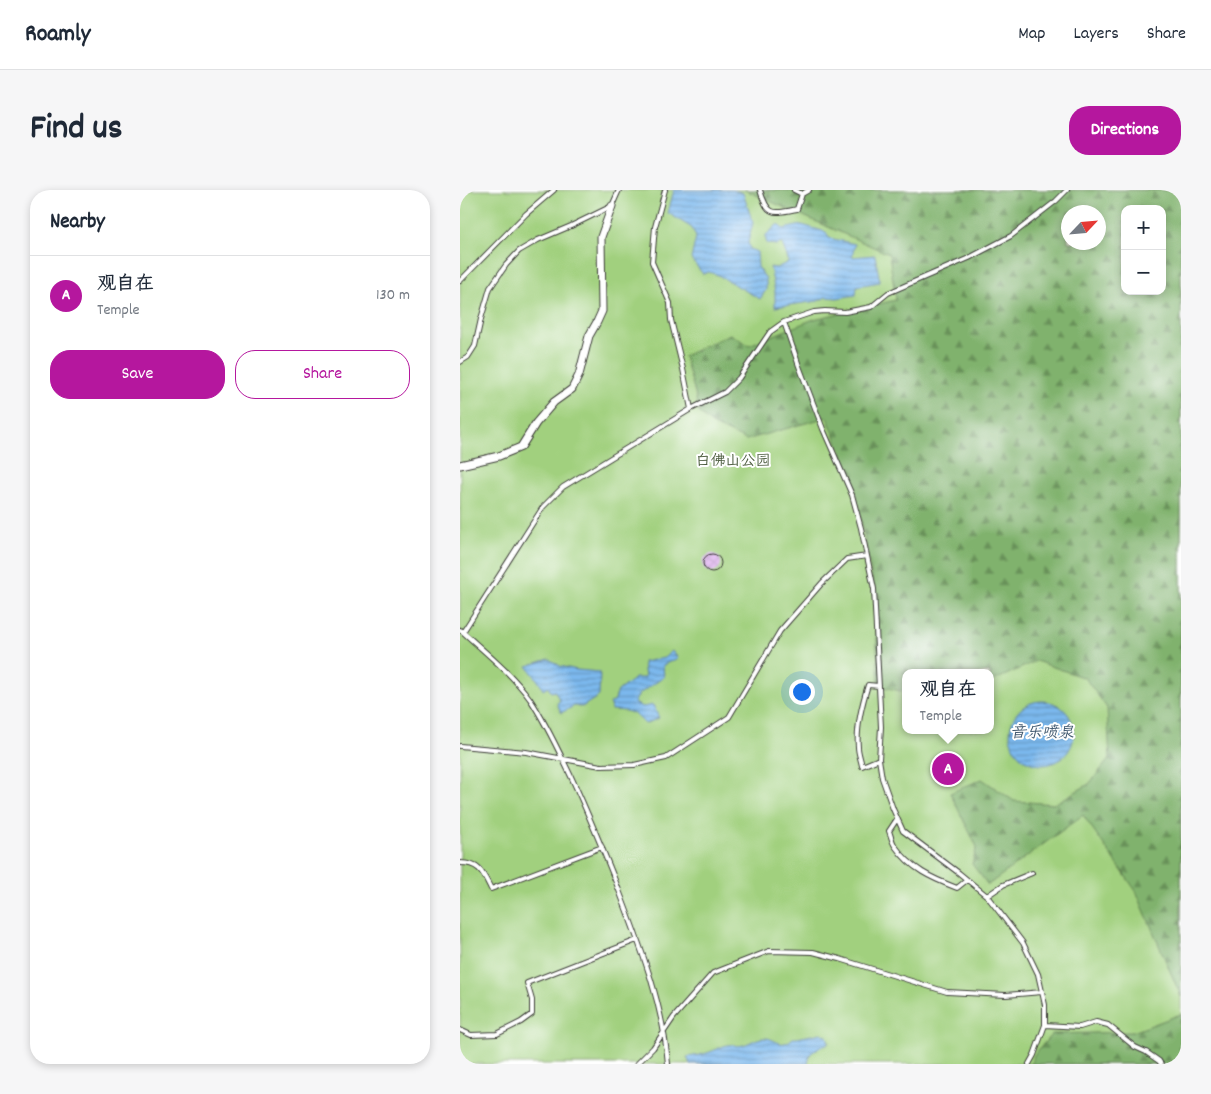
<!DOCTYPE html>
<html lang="en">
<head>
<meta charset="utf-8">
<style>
  :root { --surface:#fff; --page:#f6f6f7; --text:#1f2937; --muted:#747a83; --line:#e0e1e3; --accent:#b5179e }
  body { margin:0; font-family:Dekko,"LXGW WenKai TC",sans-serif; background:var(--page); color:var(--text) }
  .controls { position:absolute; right:15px; top:15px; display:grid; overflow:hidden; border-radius:10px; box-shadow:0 2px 8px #0003 }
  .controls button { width:45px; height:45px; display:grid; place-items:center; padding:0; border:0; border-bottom:1px solid var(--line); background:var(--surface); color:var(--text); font:25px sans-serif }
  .compass { position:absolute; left:601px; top:15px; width:45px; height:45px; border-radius:50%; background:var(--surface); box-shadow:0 2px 8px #0003; rotate:64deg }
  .you { position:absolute; left:341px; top:501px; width:18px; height:18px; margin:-12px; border:4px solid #fff; border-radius:50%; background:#1a73e8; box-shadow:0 0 0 8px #1a73e833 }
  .badge { display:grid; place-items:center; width:32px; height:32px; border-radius:50%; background:var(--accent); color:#fff; font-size:16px; font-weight:700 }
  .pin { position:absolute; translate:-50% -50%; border:2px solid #fff; box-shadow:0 1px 5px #0006 }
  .popup { position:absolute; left:442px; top:479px; width:92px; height:65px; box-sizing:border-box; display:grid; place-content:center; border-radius:10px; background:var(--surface); filter:drop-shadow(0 1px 4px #0005); font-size:16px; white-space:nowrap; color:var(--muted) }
  .popup b { font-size:19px; color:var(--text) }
  .popup::after { content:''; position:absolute; left:50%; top:100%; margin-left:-10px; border:10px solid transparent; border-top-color:var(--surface) }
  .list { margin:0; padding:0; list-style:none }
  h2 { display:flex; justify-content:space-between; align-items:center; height:65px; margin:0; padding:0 20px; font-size:21px }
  h2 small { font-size:16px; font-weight:400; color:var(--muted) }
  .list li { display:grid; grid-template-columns:32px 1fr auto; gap:15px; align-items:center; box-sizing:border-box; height:80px; padding:0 20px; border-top:1px solid var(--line) }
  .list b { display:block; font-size:19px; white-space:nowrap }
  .list p { margin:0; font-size:16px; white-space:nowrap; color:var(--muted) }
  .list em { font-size:16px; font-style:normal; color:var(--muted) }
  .actions { display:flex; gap:10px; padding:15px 20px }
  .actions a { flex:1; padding:11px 0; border:1px solid var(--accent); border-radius:20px; text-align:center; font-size:18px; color:var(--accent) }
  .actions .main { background:var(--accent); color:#fff }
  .map { position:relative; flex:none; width:721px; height:874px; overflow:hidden; border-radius:20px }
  header { display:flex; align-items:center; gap:30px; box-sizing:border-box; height:70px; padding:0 25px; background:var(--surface); border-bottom:1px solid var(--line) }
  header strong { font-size:24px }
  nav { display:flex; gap:28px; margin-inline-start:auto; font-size:18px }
  .intro { display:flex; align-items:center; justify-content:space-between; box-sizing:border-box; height:120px; padding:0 30px }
  h1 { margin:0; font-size:35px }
  .button { padding:12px 22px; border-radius:20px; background:var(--accent); color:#fff; font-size:18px; font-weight:700 }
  main { display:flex; gap:30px; padding:0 30px }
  aside { flex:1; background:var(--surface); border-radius:20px; box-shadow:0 2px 8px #0003 }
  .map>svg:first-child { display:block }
  .green { fill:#a1d07e; stroke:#5e764d; fill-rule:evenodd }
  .forest { fill:url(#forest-firs); stroke:#4e6744; fill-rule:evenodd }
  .water { fill:url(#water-rules); stroke:#4c6a84 }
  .building { fill:url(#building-cross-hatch) }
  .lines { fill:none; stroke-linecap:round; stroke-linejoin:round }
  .lane-casing { stroke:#3c3c38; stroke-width:6 }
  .street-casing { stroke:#3c3c38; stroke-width:9 }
  .lane { stroke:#fff; stroke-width:4 }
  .street { stroke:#fff; stroke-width:7 }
  .labels { text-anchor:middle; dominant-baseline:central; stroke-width:4; stroke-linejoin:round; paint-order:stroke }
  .park-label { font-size:15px; fill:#4b5b3e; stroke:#fff }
  .water-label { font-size:16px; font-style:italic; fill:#425a70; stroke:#fff }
</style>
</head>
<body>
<header>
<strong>Roamly</strong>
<nav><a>Map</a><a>Layers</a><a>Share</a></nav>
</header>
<div class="intro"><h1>Find us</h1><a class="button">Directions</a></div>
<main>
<aside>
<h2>Nearby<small></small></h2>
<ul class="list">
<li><span class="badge">A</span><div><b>观自在</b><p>Temple</p></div><em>130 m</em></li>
</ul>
<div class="actions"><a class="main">Save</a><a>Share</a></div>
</aside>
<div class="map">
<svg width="721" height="874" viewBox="0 0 721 874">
  <defs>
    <pattern id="forest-firs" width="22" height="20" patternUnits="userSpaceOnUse" patternTransform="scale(1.25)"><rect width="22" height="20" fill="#80b26d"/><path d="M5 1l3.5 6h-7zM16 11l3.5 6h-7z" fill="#689059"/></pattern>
    <pattern id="water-rules" width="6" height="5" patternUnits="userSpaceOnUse" patternTransform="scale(1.25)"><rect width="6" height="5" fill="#7bb8ed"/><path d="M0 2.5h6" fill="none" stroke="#6495bf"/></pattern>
    <pattern id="building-cross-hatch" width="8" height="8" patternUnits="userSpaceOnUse" patternTransform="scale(1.25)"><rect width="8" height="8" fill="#dba9ee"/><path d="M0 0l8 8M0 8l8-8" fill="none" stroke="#bb91cc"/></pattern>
  </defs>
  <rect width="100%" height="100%" fill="#fff"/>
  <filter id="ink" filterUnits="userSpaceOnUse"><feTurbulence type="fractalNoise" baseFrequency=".02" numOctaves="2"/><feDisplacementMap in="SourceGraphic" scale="10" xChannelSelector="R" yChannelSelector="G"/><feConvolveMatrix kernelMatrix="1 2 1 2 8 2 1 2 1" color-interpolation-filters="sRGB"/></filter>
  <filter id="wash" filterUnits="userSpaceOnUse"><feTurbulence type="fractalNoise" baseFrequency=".0096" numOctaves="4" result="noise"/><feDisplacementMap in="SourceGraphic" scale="20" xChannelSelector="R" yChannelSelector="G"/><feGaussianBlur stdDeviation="1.12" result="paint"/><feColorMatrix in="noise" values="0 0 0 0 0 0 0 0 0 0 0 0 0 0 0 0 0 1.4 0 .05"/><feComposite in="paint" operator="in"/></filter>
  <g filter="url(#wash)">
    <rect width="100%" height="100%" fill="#f1eed9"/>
    <path class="green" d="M0 0H721V874H0ZM665 19H702V101H665ZM608 22H638V52H608ZM446 483H530V540H446Z"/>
    <path class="forest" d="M285 0H721V807L676 701 623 625 528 695 512 674 517 657 490 603 522 589 554 611 594 614 629 594 650 568 647 518 625 488 576 471 531 492 530 483H446L445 502 419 496 414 399 394 292 367 227 286 250 252 234 239 223 234 199 224 166 270 144 289 155 354 129 436 110 429 64ZM665 19H702V101H665ZM608 22H638V52H608Z
      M721 824V874H571L574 865 592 844 673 842Z"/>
    <path class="water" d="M214 0H272L283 3 293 33 288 52 290 59 297 62 298 77 306 89V100L300 109 258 85 249 82 243 84 231 69 236 47 232 38 208 23Z
      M318 34 323 39 342 35 366 42 369 48 395 54 392 67 415 65 420 92 397 96 396 105 377 108 366 107 358 111 315 117V102L310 77 316 78 329 72 322 53 317 55 307 54 305 46Z
      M212 461 218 468 203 475 204 487 179 504 174 513 183 517 193 515 199 528 185 534C172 520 169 521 151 520L150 513 154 512 158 501 175 488H185L183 472 204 468Z
      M89 469 100 476 117 480 140 482 139 506 122 517 114 516 101 523 97 513 100 511 95 501 91 502 88 497 83 500C80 492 72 483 67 476Z
      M550 543a32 32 0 1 1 64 0a32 32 0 1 1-64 0Z
      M361 843 367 846 369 853 357 859 350 864 348 874H230L227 867C234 866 242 865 250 862 256 860 261 856 268 855 273 854 277 857 283 855 291 853 295 848 305 848 316 848 320 860 333 848H337Z"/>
    <g id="blocks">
      <path class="building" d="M243 373a9 9 0 1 1 18 0a9 9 0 1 1-18 0Z"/>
    </g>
  </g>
  <g filter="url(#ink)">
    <use href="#blocks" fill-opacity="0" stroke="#3c3c38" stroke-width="1"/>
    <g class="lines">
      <defs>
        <path id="lane" d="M205 0 195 37 192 72 210 113 211 130 223 179 231 219
          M300 0C308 26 312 24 337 19L342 4
          M334 0 342 4 349 0
          M0 91 66 24 94 0
          M324 132 339 176 363 239 392 305 401 338 414 399 421 537 419 569 422 588 433 619 443 641 499 683 527 706 563 753 578 784 585 815V835L574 865 569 874
          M0 172 8 167 15 156 21 129 30 98 46 75 59 61 78 50 111 36 152 16 159 0
          M0 440 3 442 83 317 103 297 231 219 265 202 279 188 310 142 324 132 354 122 365 121 385 122 411 117 428 103 509 68 551 46 596 11 607 0
          M3 442C26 463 52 484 70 509 84 530 95 553 106 576 125 615 141 655 157 695 179 753 203 812 208 874
          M0 556 66 562 141 576 174 575 206 568 269 527 320 441 362 393 387 369 407 366
          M419 569 402 576C401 570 398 563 398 557 396 536 402 514 408 495L419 496
          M437 629 429 641C431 646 432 652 435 656 451 679 471 688 497 698L507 690
          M0 673C20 673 23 683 31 699L142 657
          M527 706 543 695 572 683
          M585 835 620 837 636 832 648 835 675 857 686 862 699 871 701 874
          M0 840 11 845 37 844 61 832 72 824V810L67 793 177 750
          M177 874 193 858 214 827 253 783 309 761 353 762 380 769 487 802 546 805 582 802"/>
        <path id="street" d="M0 275 39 266 61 257 76 233 94 212 112 199 119 185 129 146 137 132 142 121 141 47 152 16"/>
      </defs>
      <use href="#lane" class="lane-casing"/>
      <use href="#street" class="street-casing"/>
      <use href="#lane" class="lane"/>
      <use href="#street" class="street"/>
    </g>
  </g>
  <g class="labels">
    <g class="park-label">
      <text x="273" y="272">白佛山公园</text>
    </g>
    <g class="water-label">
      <text x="582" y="543">音乐喷泉</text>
    </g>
  </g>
</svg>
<div class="controls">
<button>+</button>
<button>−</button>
</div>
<svg class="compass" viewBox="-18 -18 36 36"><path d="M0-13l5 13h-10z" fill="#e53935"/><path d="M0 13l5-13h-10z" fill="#747a83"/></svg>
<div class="you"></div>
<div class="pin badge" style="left:488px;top:579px">A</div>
<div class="popup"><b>观自在</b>Temple</div>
</div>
</main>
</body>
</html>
